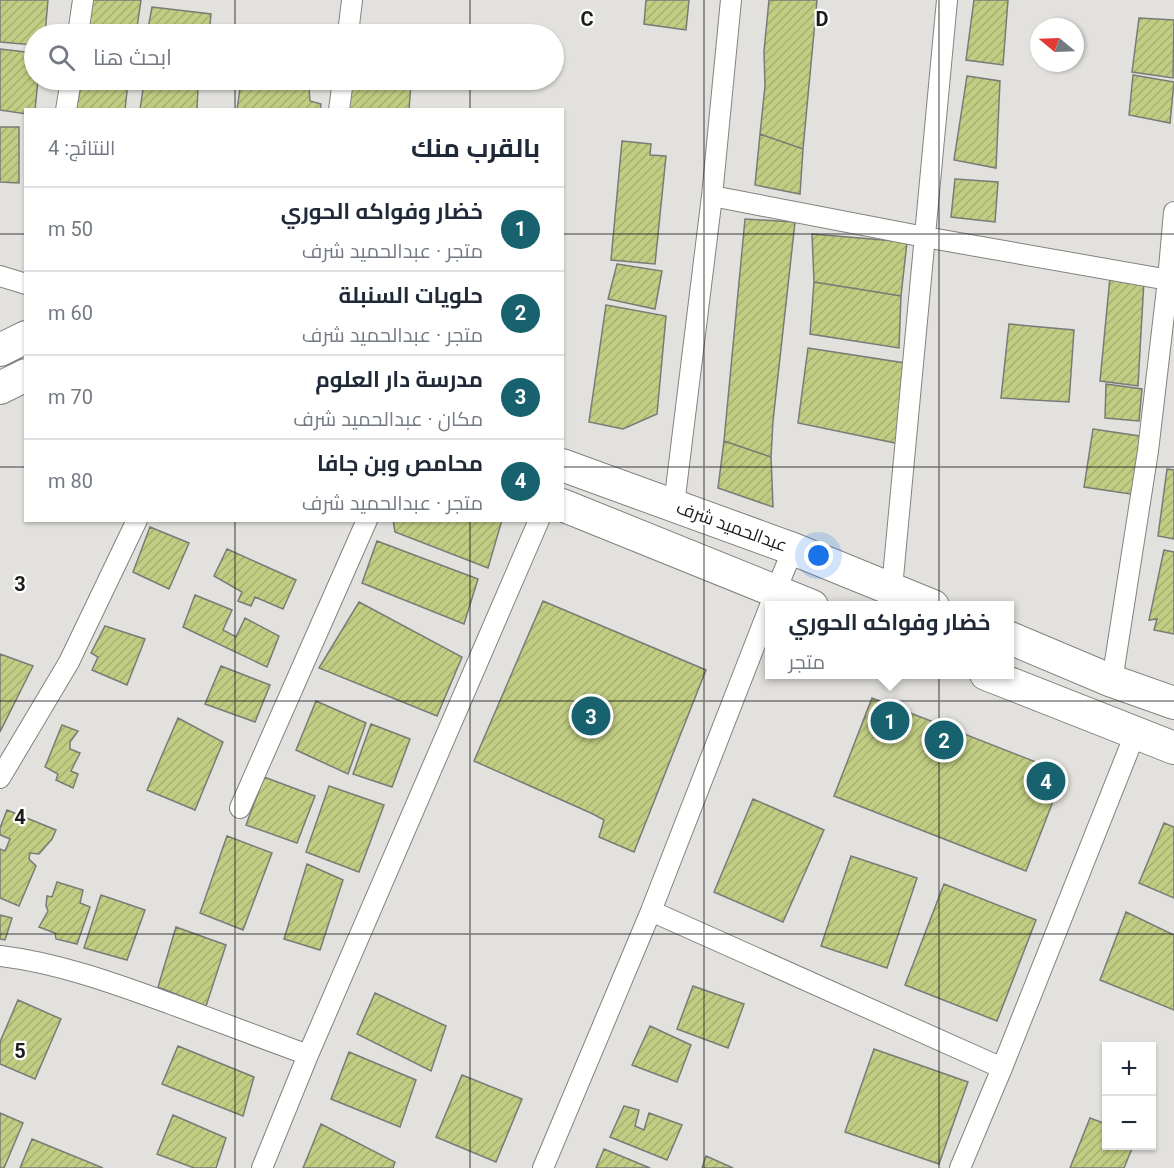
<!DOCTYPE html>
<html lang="ar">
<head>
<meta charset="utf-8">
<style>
  :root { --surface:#fff; --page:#f6f6f7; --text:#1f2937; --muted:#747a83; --line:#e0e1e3; --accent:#17626e }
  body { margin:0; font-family:Roboto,Cairo,sans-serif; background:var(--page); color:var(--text); direction:rtl }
  .controls { position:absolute; right:18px; bottom:18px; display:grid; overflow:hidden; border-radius:0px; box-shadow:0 2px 4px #0004 }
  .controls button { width:54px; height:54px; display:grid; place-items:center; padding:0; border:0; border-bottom:2px solid var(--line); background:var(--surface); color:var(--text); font:30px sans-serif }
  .compass { position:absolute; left:1030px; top:18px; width:54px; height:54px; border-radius:50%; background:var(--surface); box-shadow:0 2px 4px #0004; rotate:289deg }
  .you { position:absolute; left:819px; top:556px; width:21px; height:21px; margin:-15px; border:4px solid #fff; border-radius:50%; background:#1a73e8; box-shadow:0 0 0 9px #1a73e833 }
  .badge { display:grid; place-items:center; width:39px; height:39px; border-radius:50%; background:var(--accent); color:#fff; font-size:20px; font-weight:700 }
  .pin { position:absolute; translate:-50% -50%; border:3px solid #fff; box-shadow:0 2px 6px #0006 }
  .popup { position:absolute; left:765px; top:601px; width:249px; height:78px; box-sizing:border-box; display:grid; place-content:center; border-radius:0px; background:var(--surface); filter:drop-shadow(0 2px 4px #0005); font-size:20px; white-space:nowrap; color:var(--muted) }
  .popup b { font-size:22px; color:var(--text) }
  .popup::after { content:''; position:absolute; left:50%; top:100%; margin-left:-12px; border:12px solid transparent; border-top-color:var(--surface) }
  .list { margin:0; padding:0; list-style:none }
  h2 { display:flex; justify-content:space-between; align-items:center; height:78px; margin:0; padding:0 24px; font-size:26px }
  h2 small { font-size:20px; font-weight:400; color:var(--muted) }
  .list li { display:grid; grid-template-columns:39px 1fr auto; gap:18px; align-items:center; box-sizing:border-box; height:84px; padding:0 24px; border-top:2px solid var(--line) }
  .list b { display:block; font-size:22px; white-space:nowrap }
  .list p { margin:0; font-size:20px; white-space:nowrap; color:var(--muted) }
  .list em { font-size:20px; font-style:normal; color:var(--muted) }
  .icon { flex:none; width:33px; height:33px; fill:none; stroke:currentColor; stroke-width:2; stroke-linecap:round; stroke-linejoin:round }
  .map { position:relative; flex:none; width:1174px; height:1168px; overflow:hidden; direction:ltr }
  .search { position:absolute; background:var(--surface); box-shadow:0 2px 4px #0004; left:24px; top:24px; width:540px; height:66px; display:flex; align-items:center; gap:15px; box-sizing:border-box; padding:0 21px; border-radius:33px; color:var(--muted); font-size:22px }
  .panel { position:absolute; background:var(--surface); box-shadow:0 2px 4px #0004; left:24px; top:108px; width:540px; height:414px; border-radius:0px; direction:rtl }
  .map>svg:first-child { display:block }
  .building { fill:url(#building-hatch); stroke:#7a7b77; stroke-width:1.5 }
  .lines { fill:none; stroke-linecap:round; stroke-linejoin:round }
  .street-casing { stroke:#83827e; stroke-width:22 }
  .primary-casing { stroke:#83827e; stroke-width:34 }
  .street { stroke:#fff; stroke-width:20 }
  .primary { stroke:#fff; stroke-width:32 }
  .grid { fill:none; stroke:#1d1c1b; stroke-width:1.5; stroke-opacity:0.55 }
  .labels { text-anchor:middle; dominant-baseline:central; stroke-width:4.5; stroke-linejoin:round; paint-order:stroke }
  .street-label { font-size:18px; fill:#1d1c1b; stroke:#fff }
  .grid-label { font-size:20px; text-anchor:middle; font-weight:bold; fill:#1d1c1b; stroke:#fff; stroke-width:4.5; stroke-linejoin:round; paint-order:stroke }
</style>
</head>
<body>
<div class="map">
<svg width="1174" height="1168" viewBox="0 0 1174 1168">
  <defs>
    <pattern id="building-hatch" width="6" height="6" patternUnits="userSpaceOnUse" patternTransform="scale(1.5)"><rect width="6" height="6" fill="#c1cd82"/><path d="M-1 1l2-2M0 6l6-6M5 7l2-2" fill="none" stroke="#a5af70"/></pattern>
  </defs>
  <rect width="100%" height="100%" fill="#e2e1dd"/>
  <path class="building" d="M0 0H48L45 34H34V45L0 42Z
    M92 0H141L136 34H96L97 33 86 32Z
    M646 0H689L686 30 644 24Z
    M769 0H817L803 149 760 134 765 86 764 51Z
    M974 0H1008L1003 65 966 60Z
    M152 7 211 14 209 34H147Z
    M1139 18 1174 20 1173 78 1132 72Z
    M0 49 34 53V80H38L35 110H26V114L0 110Z
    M1133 75 1174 82 1170 123 1129 115Z
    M967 76 1000 81 996 168 954 160Z
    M82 80H118L128 82 125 110H76Z
    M343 80 411 83 409 110H342Z
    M241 81 309 89 310 101 321 104 320 110H237Z
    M144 82 198 88 197 110H140Z
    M0 127H19V183L0 182Z
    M760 134 803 149 800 194 755 185Z
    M622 141 651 144 650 155 666 156 655 264 611 260Z
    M955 179 998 182 995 222 951 217Z
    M745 219 795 222 773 421 771 457 724 441Z
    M812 234 907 242 901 296 814 282Z
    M617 264 662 271 655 309 608 299Z
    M1110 277 1144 280 1138 386 1100 381Z
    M814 282 901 296 899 348 810 334Z
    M606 305 666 316 657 414 623 429 589 422Z
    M1009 324 1074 330 1069 402 1001 398Z
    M808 348 905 363 900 444 798 423Z
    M1106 384 1142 389 1139 421 1105 418Z
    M1093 429 1146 437 1137 495 1084 487Z
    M724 441 771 457 773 507 718 488Z
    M1167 469 1174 470V539L1158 536Z
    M393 520H502L488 568 395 532Z
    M150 527 189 543 169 589 133 572Z
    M377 541 478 579 464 624 362 583Z
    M227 549 296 580 283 609 255 597 251 606 238 601 242 592 214 576Z
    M1164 550 1174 552V634L1154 630 1157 619 1149 620Z
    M195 595 232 610 223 630 236 637 245 618 279 636 267 667 183 627Z
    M543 601 706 670 634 852 599 837 604 820 593 814 474 761Z
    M359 602 462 657 437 716 319 668Z
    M105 626 145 639 127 685 92 670 98 657 91 653Z
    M0 654 33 666 0 732Z
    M221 666 270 685 255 722 205 704Z
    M872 698 1064 773 1026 871 834 796Z
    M316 701 366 723 348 774 296 750Z
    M178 718 223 742 195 810 147 790Z
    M371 724 410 739 392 787 353 774Z
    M62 725 78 731 70 742V749L80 753 71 771 78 774 73 788 56 780 58 774 45 767Z
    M264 777 315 796 297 843 246 825Z
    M329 786 384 805 359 872 306 852Z
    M753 799 824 830 783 922 714 892Z
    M7 810 56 830 52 839 39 854 30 853 29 859 36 866 19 906 0 898V849L5 851 10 839 0 835V828Z
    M1164 823 1174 827V898L1139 883Z
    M227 836 272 853 243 930 200 913Z
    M851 856 917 878 887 968 821 946Z
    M307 864 343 880 320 950 284 939Z
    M57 882 83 890 80 903 90 907 77 944 56 939 55 933 39 927 48 911 46 906 47 896 52 897Z
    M944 884 1036 920 997 1021 905 985Z
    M101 895 145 910 127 960 84 948Z
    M1126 912 1174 935V1010L1100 980Z
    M0 915 12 918 5 940 0 939Z
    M176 927 226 945 206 1006 158 987Z
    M693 986 744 1004 728 1048 677 1029Z
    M375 993 446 1026 431 1071 357 1034Z
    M18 1000 61 1019 35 1079 0 1064V1042Z
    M650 1026 691 1045 677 1082 632 1065Z
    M178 1046 254 1077 243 1116 162 1084Z
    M874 1049 968 1082 939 1164 845 1132Z
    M349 1052 416 1080 400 1127 331 1099Z
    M462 1075 522 1099 496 1162 436 1137Z
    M624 1106 639 1110 635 1126 644 1130 649 1113 682 1125 667 1160 610 1137Z
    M0 1113 23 1123 4 1168H0Z
    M173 1115 226 1138 216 1168H194L157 1154Z
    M1090 1118 1106 1124V1146H1133L1124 1168H1070Z
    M321 1124 395 1162 393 1168H303Z
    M32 1139 103 1168H20Z
    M604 1149 650 1168H596Z
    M706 1156 733 1168H702Z"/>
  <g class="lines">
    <defs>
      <path id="street" d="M78 34 83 0
        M348 34 352 0
        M66 110 71 80
        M339 110 343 80
        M712 196 925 237 1174 281
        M0 276 26 284
        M674 505 712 196 731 0
        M892 588 947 0
        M772 600 793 549
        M1112 681 1148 451 1168 280 1174 212
        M0 778 69 662 137 520
        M240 808 367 520
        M651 911 1002 1068
        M0 956C59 963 116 984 171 1004 217 1021 262 1038 308 1055
        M262 1168 308 1055 539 520
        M543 1168 651 911 770 606
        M960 1168 1002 1068 1135 734"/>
      <path id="primary" d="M0 350 26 337
        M0 388 26 375
        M562 465 793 549 933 606
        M562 505 812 606
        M1010 638 1112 681 1174 703
        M986 674 1174 748"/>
    </defs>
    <use href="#street" class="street-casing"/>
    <use href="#primary" class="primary-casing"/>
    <use href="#street" class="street"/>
    <use href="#primary" class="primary"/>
  </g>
  <path class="grid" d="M235 0V34M470 0V34M704 0V1168M939 0V1168M235 80V110M470 80V110M0 234H26M562 234H1174M0 467H26M562 467H1174M235 520V1168M470 520V1168M0 701H1174M0 934H1174"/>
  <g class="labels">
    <g class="street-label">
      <text transform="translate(732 526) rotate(20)">عبدالحميد شرف</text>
    </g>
  </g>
  <g class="grid-label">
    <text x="587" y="26">C</text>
    <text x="822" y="26">D</text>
    <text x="20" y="591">3</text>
    <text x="20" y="824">4</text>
    <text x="20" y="1058">5</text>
  </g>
</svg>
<div class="controls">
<button>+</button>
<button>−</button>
</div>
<svg class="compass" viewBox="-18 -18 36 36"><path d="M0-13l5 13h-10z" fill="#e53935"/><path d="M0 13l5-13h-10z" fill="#747a83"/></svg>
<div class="you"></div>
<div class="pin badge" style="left:890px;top:721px">1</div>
<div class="popup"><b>خضار وفواكه الحوري</b>متجر</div>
<div class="pin badge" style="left:944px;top:740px">2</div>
<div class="pin badge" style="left:591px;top:716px">3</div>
<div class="pin badge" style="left:1046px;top:781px">4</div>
<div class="search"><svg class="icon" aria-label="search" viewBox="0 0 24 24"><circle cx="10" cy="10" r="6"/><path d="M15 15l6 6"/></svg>ابحث هنا</div>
<section class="panel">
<h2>بالقرب منك<small>النتائج: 4</small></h2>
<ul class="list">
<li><span class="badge">1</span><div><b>خضار وفواكه الحوري</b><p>متجر · عبدالحميد شرف</p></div><em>50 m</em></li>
<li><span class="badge">2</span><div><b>حلويات السنبلة</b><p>متجر · عبدالحميد شرف</p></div><em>60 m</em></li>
<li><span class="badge">3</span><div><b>مدرسة دار العلوم</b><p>مكان · عبدالحميد شرف</p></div><em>70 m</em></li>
<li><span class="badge">4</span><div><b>محامص وبن جافا</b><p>متجر · عبدالحميد شرف</p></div><em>80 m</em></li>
</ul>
</section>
</div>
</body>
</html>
